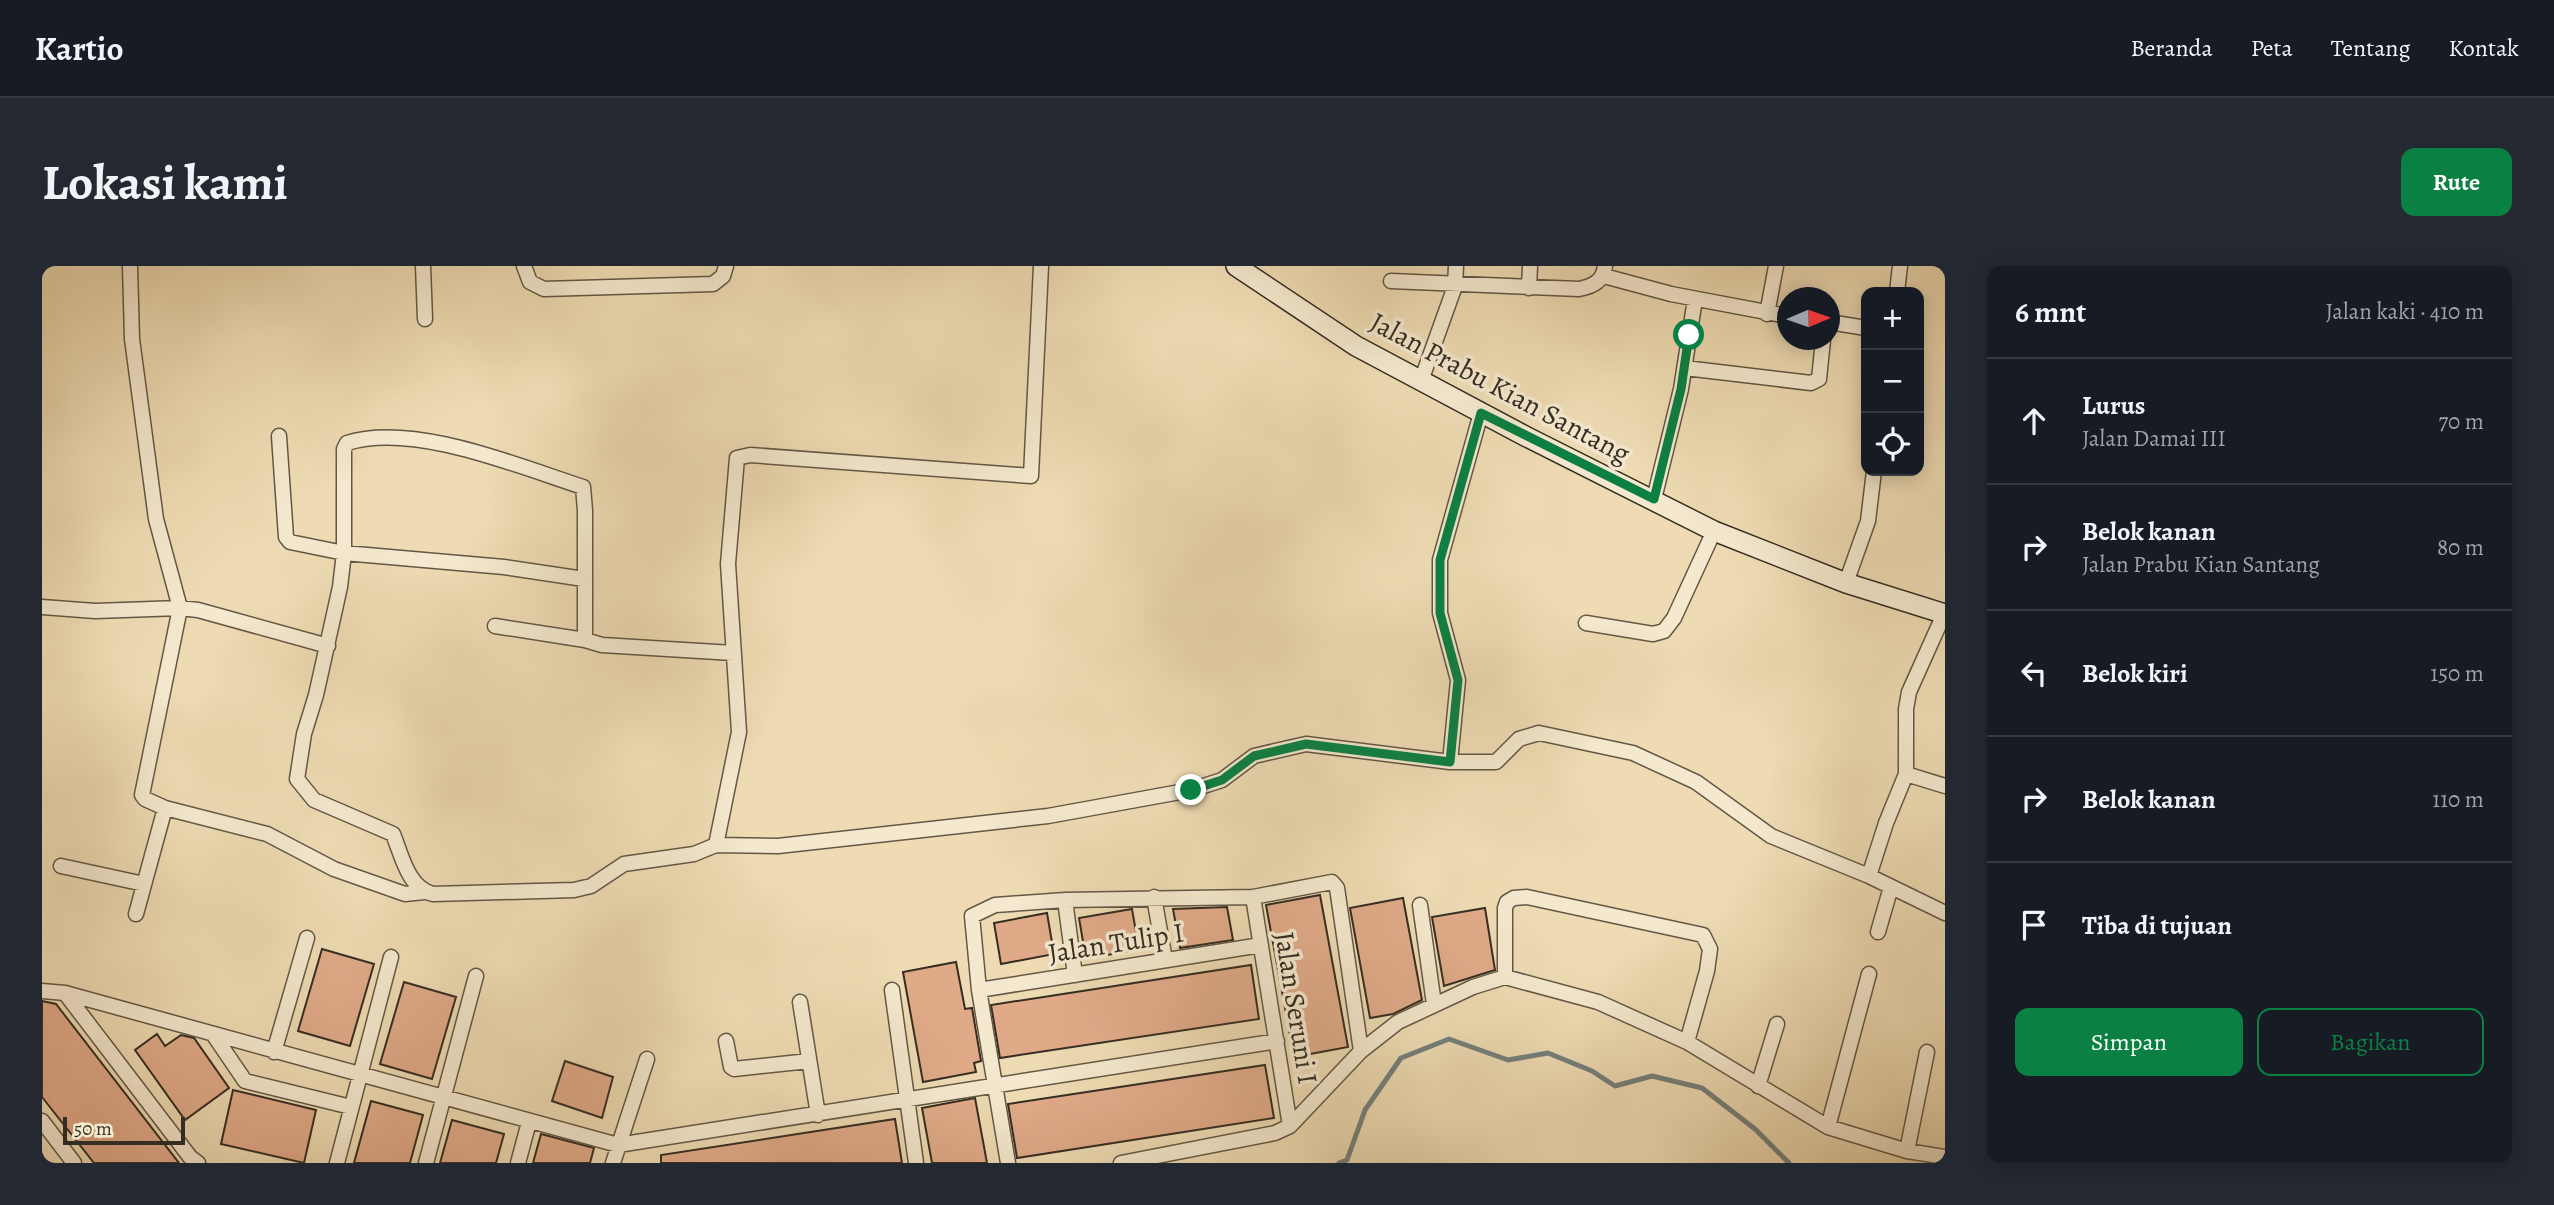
<!DOCTYPE html>
<html lang="id">
<head>
<meta charset="utf-8">
<style>
  :root { --surface:#171b24; --page:#242831; --text:#f1f3f6; --muted:#9ea1a6; --line:#363941; --accent:#0b8043 }
  body { margin:0; font-family:Alegreya,serif; background:var(--page); color:var(--text) }
  .controls { position:absolute; right:21px; top:21px; display:grid; overflow:hidden; border-radius:14px; box-shadow:0 4px 18px #0003 }
  .controls button { width:63px; height:63px; display:grid; place-items:center; padding:0; border:0; border-bottom:2px solid var(--line); background:var(--surface); color:var(--text); font:35px sans-serif }
  .compass { position:absolute; left:1735px; top:21px; width:63px; height:63px; border-radius:50%; background:var(--surface); box-shadow:0 4px 18px #0003; rotate:88deg }
  .scale { position:absolute; left:21px; bottom:18px; width:122px; box-sizing:border-box; padding-left:7px; border:4px solid #352d22; border-top:0; font-size:19px; line-height:24px; white-space:nowrap; color:#352d22; -webkit-text-stroke:5px #f4e8ce; paint-order:stroke }
  .stop { position:absolute; width:21px; height:21px; margin:-16px; border:5px solid #0b8043; border-radius:50%; background:#fff }
  .stop.end { background:#0b8043; border-color:#fff; box-shadow:0 2px 7px #0008 }
  .list { margin:0; padding:0; list-style:none }
  h2 { display:flex; justify-content:space-between; align-items:center; height:91px; margin:0; padding:0 28px; font-size:30px }
  h2 small { font-size:23px; font-weight:400; color:var(--muted) }
  .list li { display:grid; grid-template-columns:46px 1fr auto; gap:21px; align-items:center; box-sizing:border-box; height:126px; padding:0 28px; border-top:2px solid var(--line) }
  .list b { display:block; font-size:26px; white-space:nowrap }
  .list p { margin:0; font-size:23px; white-space:nowrap; color:var(--muted) }
  .list em { font-size:23px; font-style:normal; color:var(--muted) }
  .actions { display:flex; gap:14px; padding:21px 28px }
  .actions a { flex:1; padding:16px 0; border:2px solid var(--accent); border-radius:14px; text-align:center; font-size:24px; color:var(--accent) }
  .actions .main { background:var(--accent); color:#fff }
  .icon { flex:none; width:38px; height:38px; fill:none; stroke:currentColor; stroke-width:2; stroke-linecap:round; stroke-linejoin:round }
  .map { position:relative; flex:none; width:1903px; height:897px; overflow:hidden; border-radius:14px }
  header { display:flex; align-items:center; gap:42px; box-sizing:border-box; height:98px; padding:0 35px; background:var(--surface); border-bottom:2px solid var(--line) }
  header strong { font-size:33px }
  nav { display:flex; gap:38px; margin-inline-start:auto; font-size:24px }
  .intro { display:flex; align-items:center; justify-content:space-between; box-sizing:border-box; height:168px; padding:0 42px }
  h1 { margin:0; font-size:49px }
  .button { padding:18px 32px; border-radius:14px; background:var(--accent); color:#fff; font-size:24px; font-weight:700 }
  main { display:flex; gap:42px; padding:0 42px }
  aside { flex:1; background:var(--surface); border-radius:14px; box-shadow:0 4px 18px #0003 }
  .map>svg:first-child { display:block }
  .lines { fill:none; stroke-linecap:round; stroke-linejoin:round }
  .stream { stroke:#74807c; stroke-width:5 }
  .building { fill:#e0aa89; stroke:#352d22; stroke-width:2 }
  .street-casing { stroke:#635846; stroke-width:17 }
  .secondary-casing { stroke:#352d22; stroke-width:22 }
  .street { stroke:#f4e8ce; stroke-width:14 }
  .secondary { stroke:#f4e8ce; stroke-width:19 }
  .route { stroke:#0b8043; stroke-width:9 }
  .labels { text-anchor:middle; dominant-baseline:central; stroke-width:7; stroke-linejoin:round; paint-order:stroke }
  .street-label { font-size:28px; fill:#352d22; stroke:#f4e8ce }
</style>
</head>
<body>
<header>
<strong>Kartio</strong>
<nav><a>Beranda</a><a>Peta</a><a>Tentang</a><a>Kontak</a></nav>
</header>
<div class="intro"><h1>Lokasi kami</h1><a class="button">Rute</a></div>
<main>
<div class="map">
<svg width="1903" height="897" viewBox="0 0 1903 897">
  <rect width="100%" height="100%" fill="#eedbb3"/>
  <filter id="stains"><feTurbulence type="fractalNoise" baseFrequency=".00286" numOctaves="4"/><feColorMatrix values="0 0 0 0 .2 0 0 0 0 .09 0 0 0 0 .02 0 0 0 .5 -.17"/></filter>
  <radialGradient id="worn" r=".72"><stop offset=".6" stop-color="#630" stop-opacity="0"/><stop offset="1" stop-color="#630" stop-opacity=".3"/></radialGradient>
  <g class="lines">
    <path class="stream" d="M1297 897 1305 894 1323 844 1359 792 1407 773 1466 794 1506 787 1550 805 1573 820 1610 810 1660 822 1713 863 1747 897"/>
  </g>
  <path class="building" d="M1278 629 1306 781 1252 791 1224 639Z
    M1361 632 1380 734 1351 748 1328 752 1308 642Z
    M1185 641 1191 674 1138 682 1131 643Z
    M1443 642 1453 704 1402 720 1390 651Z
    M1090 643 1097 683 1044 693 1037 652Z
    M1005 647 1012 688 959 698 952 657Z
    M280 683 332 698 308 780 256 765Z
    M914 696 923 743 930 742 939 795 932 797 934 806 881 816 861 706Z
    M1209 699 1217 753 958 792 949 739Z
    M362 716 414 731 390 813 338 798Z
    M0 735 14 738 137 897H52L0 831Z
    M115 768 123 780 139 769 152 772 187 822 143 854 93 784Z
    M523 795 571 811 560 852 510 835Z
    M1223 799 1232 852 975 892 966 838Z
    M191 824 274 844 262 897 179 878Z
    M933 832 945 897H890L880 842Z
    M329 835 381 849 368 897H312Z
    M853 853 860 897H619V889Z
    M410 854 462 868 454 897H398Z
    M499 868 552 882 548 897H491Z"/>
  <g class="lines">
    <defs>
      <path id="street" d="M88 0 90 73 114 253 138 342 100 529 103 533 123 542 225 568 292 603 363 628 382 626
        M381 0 383 53
        M482 0 488 16 502 23 671 18 681 10 684 0
        M1562 10 1629 28 1745 50
        M1349 15 1537 23C1552 20 1561 15 1563 0
        M1487 22 1488 0
        M1855 26 1858 0
        M1725 48 1734 0
        M1787 56 1824 62
        M1643 102 1769 117 1777 113 1781 74
        M1379 115 1413 20 1414 0
        M237 170 244 271 248 276 302 287 462 301 542 313
        M1612 233 1639 123 1653 33
        M1804 317 1826 255 1832 205
        M0 341 53 345 138 342 156 344 286 380
        M1544 357 1611 368 1622 365 1632 352 1672 265
        M453 360 543 374 560 379 691 387
        M543 374V244L541 221C476 200 371 156 305 177L302 183V287L298 321 274 429 262 468 255 513 272 534 351 568C360 590 366 622 391 628L532 624 549 620 582 598 652 588 674 579 736 580 1006 550 1149 524 1180 514 1212 490 1264 478 1408 496H1454L1477 473 1497 467 1591 487 1654 516 1729 570 1827 610 1903 647
        M1408 496 1416 414 1398 347V294L1439 147
        M1864 508 1903 520
        M674 579 697 466 686 298 695 192 708 189 989 210 999 0
        M19 600 102 618
        M1827 610 1844 557 1864 508V443L1867 426 1902 348
        M1112 631 1123 694
        M1211 631 1248 860
        M1023 634 1033 709
        M1378 639 1392 738
        M94 648 123 542
        M1836 666 1849 621
        M1463 711V642L1465 636 1472 632 1485 631 1661 669 1668 683 1665 705 1645 776
        M850 724 874 897
        M937 724 1219 679
        M0 725 23 727 576 879 1235 775
        M23 727 148 891 156 897
        M758 736 776 849
        M171 768 203 815 309 841
        M684 775 689 801 692 803 767 795
        M232 786 265 672
        M1716 820 1735 758
        M0 855 32 897
        M1786 861 1827 708
        M1865 885 1885 786
        M295 897 349 691
        M384 897 434 710
        M476 897 487 856
        M571 897 605 793
        M966 897 937 724 930 650 953 639 1023 634 1211 631 1290 616 1295 622 1319 785
        M1079 897 1233 867 1248 860 1319 785 1356 756 1431 721 1463 711 1556 736 1645 776 1786 861 1865 885 1903 891"/>
      <path id="secondary" d="M1194 0 1314 80 1485 171 1672 265 1804 317 1903 348"/>
    </defs>
    <use href="#street" class="street-casing"/>
    <use href="#secondary" class="secondary-casing"/>
    <use href="#street" class="street"/>
    <use href="#secondary" class="secondary"/>
  </g>
  <g class="lines">
    <path class="route" d="M1149 524 1180 514 1212 490 1264 478 1408 496 1416 414 1398 347V294L1439 147 1612 233 1639 123 1647 69"/>
  </g>
  <g class="labels">
    <g class="street-label">
      <text transform="translate(1458 122) rotate(28)">Jalan Prabu Kian Santang</text>
      <text transform="translate(1074 677) rotate(-9)">Jalan Tulip I</text>
      <text transform="translate(1254 742) rotate(81)">Jalan Seruni I</text>
    </g>
  </g>
  <rect width="100%" height="100%" filter="url(#stains)"/>
  <rect width="100%" height="100%" fill="url(#worn)"/>
</svg>
<div class="controls">
<button>+</button>
<button>−</button>
<button><svg class="icon" aria-label="locate" viewBox="0 0 24 24"><circle cx="12" cy="12" r="6"/><path d="M12 2v4M12 18v4M2 12h4M18 12h4"/></svg></button>
</div>
<svg class="compass" viewBox="-18 -18 36 36"><path d="M0-13l5 13h-10z" fill="#e53935"/><path d="M0 13l5-13h-10z" fill="#9ea1a6"/></svg>
<div class="scale">50 m</div>
<div class="stop" style="left:1647px;top:69px"></div>
<div class="stop end" style="left:1149px;top:524px"></div>
</div>
<aside>
<h2>6 mnt<small>Jalan kaki · 410 m</small></h2>
<ul class="list">
<li><svg class="icon" aria-label="ahead" viewBox="0 0 24 24"><path d="M12 20V5M6 11l6-6 6 6"/></svg><div><b>Lurus</b><p>Jalan Damai III</p></div><em>70 m</em></li>
<li><svg class="icon" aria-label="right" viewBox="0 0 24 24"><path d="M7 20v-9h11M14 6l5 5-5 5"/></svg><div><b>Belok kanan</b><p>Jalan Prabu Kian Santang</p></div><em>80 m</em></li>
<li><svg class="icon" aria-label="left" viewBox="0 0 24 24"><path d="M17 20v-9H6M10 6l-5 5 5 5"/></svg><div><b>Belok kiri</b></div><em>150 m</em></li>
<li><svg class="icon" aria-label="right" viewBox="0 0 24 24"><path d="M7 20v-9h11M14 6l5 5-5 5"/></svg><div><b>Belok kanan</b></div><em>110 m</em></li>
<li><svg class="icon" aria-label="arrive" viewBox="0 0 24 24"><path d="M6 21V4h12l-3 4 3 4H6"/></svg><div><b>Tiba di tujuan</b></div></li>
</ul>
<div class="actions"><a class="main">Simpan</a><a>Bagikan</a></div>
</aside>
</main>
</body>
</html>
